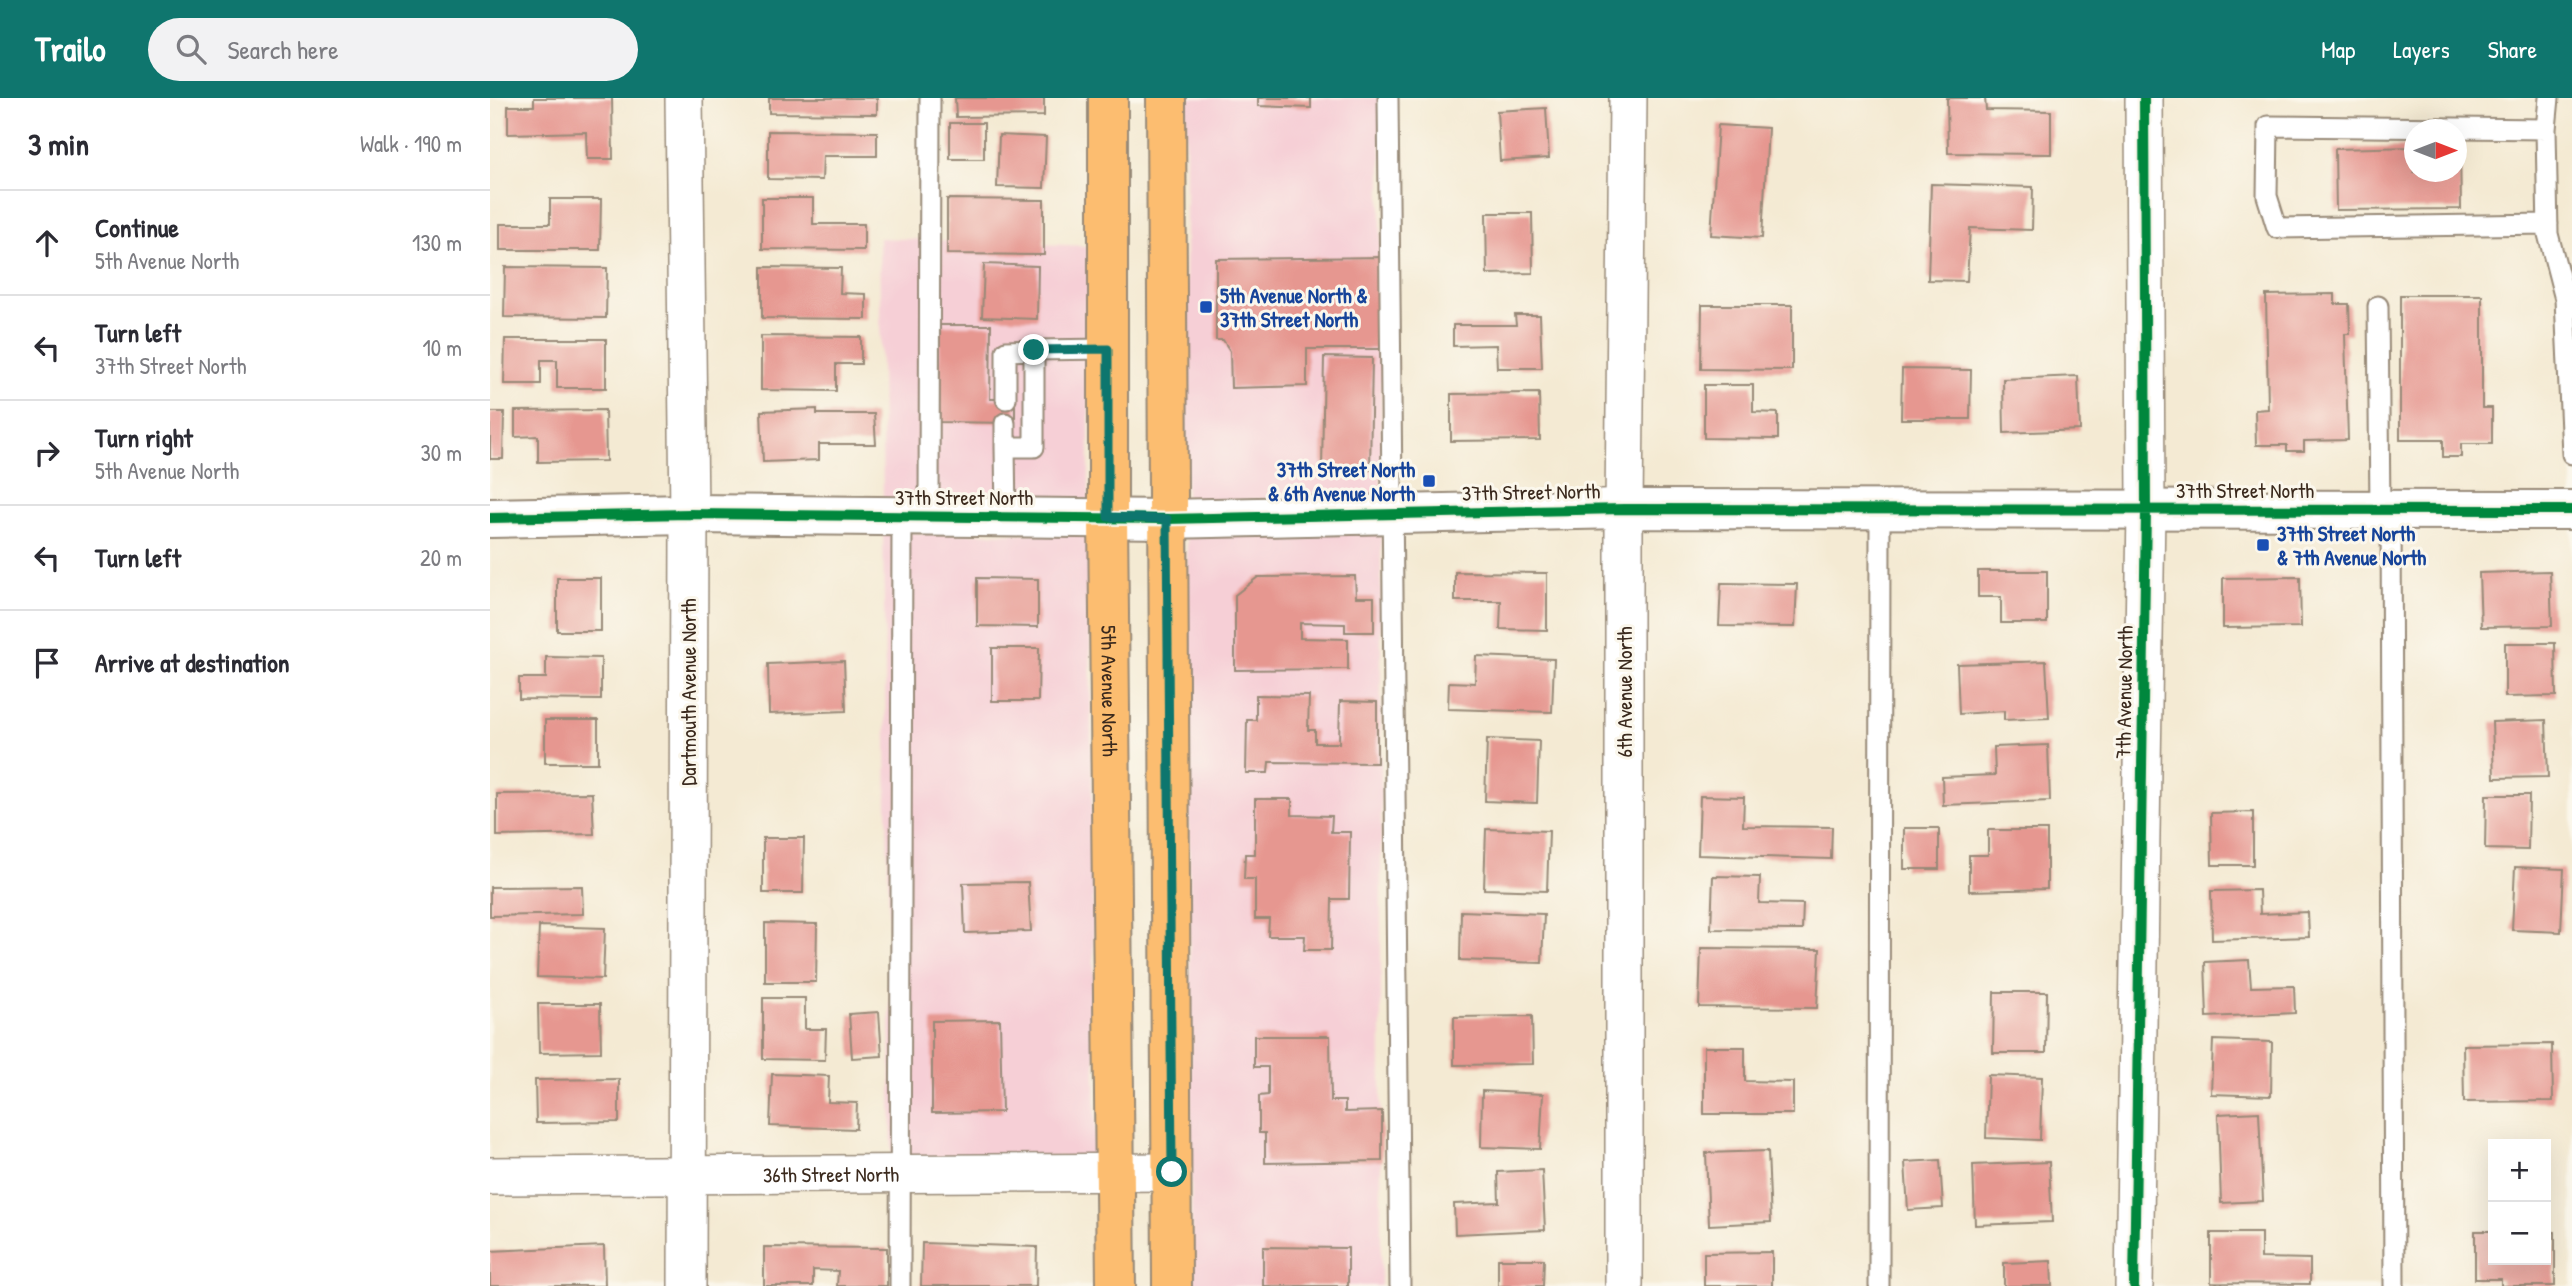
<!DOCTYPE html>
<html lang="en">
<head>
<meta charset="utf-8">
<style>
  :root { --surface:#fff; --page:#f2f2f3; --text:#2b2b33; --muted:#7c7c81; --line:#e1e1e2; --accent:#0f766e }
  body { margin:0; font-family:"Patrick Hand",sans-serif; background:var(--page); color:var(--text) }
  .controls { position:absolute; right:21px; bottom:21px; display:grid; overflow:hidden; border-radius:0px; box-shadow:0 7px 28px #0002 }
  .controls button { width:63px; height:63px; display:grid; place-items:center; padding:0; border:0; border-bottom:2px solid var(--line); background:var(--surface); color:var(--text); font:35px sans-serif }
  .compass { position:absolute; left:1914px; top:21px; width:63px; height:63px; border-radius:50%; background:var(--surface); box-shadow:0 7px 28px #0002; rotate:90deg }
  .stop { position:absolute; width:21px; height:21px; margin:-16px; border:5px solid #0f766e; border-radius:50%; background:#fff }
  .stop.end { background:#0f766e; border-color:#fff; box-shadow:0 2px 7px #0008 }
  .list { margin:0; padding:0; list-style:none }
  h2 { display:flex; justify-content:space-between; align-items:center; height:91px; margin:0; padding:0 28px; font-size:30px }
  h2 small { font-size:23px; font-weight:400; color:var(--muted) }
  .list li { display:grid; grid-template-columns:46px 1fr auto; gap:21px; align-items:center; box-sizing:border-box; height:105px; padding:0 28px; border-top:2px solid var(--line) }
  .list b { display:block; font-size:26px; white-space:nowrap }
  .list p { margin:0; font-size:23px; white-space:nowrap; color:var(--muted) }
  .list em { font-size:23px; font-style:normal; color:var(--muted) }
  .icon { flex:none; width:38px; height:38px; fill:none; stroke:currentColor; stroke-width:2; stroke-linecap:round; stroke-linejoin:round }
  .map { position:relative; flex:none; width:2082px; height:1188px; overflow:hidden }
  header { display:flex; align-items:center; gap:42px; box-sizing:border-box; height:98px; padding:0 35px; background:var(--accent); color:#fff }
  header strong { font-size:33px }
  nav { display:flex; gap:38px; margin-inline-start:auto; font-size:24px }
  .search { width:490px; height:63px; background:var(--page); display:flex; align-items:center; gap:18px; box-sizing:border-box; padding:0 24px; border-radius:38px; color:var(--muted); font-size:26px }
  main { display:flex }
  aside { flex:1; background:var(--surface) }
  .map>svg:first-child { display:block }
  .built { fill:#f6cfd6 }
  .building { fill:#e69790 }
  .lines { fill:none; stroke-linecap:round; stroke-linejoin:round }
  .service-casing { stroke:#988a78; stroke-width:23 }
  .minor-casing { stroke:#988a78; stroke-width:40 }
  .tertiary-casing { stroke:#988a78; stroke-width:42 }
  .primary-casing { stroke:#988a78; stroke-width:42 }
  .service { stroke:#fff; stroke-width:19 }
  .minor { stroke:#fff; stroke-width:37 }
  .tertiary { stroke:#fff; stroke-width:38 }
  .primary { stroke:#fcbd6f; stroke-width:38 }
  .cycleway-casing { stroke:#fbf7ec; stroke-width:15 }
  .cycleway { stroke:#00873e; stroke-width:10 }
  .route { stroke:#0f766e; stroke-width:9 }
  .transit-dot { fill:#1a4fb4; stroke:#fbf7ec; stroke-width:2.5 }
  .labels { text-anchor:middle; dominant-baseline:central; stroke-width:6; stroke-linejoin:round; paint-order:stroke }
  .transit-label { font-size:21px; font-weight:bold; fill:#164399; stroke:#fbf7ec; text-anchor:start }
  .street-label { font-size:21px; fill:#3b2a1e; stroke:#fbf7ec }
</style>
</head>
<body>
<header>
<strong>Trailo</strong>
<div class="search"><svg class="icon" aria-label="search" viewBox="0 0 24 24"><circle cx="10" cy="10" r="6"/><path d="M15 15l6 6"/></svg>Search here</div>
<nav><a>Map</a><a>Layers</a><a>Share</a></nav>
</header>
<main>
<aside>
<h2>3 min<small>Walk · 190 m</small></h2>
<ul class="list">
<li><svg class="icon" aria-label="ahead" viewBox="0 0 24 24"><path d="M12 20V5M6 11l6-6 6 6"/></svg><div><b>Continue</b><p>5th Avenue North</p></div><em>130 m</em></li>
<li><svg class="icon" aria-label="left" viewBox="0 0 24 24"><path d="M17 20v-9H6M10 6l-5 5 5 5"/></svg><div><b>Turn left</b><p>37th Street North</p></div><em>10 m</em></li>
<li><svg class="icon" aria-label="right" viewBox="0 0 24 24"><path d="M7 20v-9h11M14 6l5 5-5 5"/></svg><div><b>Turn right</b><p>5th Avenue North</p></div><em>30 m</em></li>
<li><svg class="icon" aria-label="left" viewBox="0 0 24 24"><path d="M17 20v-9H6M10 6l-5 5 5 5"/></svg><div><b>Turn left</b></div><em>20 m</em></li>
<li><svg class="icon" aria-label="arrive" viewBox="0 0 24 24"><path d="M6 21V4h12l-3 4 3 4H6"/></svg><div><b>Arrive at destination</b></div></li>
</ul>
</aside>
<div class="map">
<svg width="2082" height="1188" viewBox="0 0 2082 1188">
  <rect width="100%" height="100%" fill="#fbf7ec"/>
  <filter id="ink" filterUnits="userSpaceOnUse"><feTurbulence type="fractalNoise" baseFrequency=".0143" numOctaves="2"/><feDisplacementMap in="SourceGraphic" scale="14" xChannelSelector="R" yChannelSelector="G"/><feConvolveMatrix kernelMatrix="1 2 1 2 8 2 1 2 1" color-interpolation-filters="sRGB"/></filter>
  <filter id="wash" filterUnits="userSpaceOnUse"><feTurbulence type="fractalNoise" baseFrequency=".00686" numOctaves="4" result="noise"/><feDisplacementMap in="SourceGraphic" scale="28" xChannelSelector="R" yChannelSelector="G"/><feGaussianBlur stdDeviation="1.57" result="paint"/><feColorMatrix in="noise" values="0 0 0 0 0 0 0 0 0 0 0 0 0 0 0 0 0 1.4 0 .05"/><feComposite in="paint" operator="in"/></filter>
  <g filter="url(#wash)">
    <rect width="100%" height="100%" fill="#f4ead3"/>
    <path class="built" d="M696 0H891V399L696 403Z
      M389 140 599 148V402L393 401Z
      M891 434V1188H702L697 437Z
      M393 435 599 436 606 1058 402 1060Z"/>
    <g id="blocks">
      <path class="building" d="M44 0H122L123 61H97L96 34 18 36V8H44Z
        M279 0H387V16L279 15Z
        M465 0H554V18L466 19Z
        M768 0H821V10L768 8Z
        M1457 0H1495L1496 12 1561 13V56L1458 55Z
        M1056 10 1059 60 1010 63 1007 13Z
        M460 25H494V61H460Z
        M1228 27 1278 30 1272 140 1221 137Z
        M278 33 387 34V58H333L332 82 278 81Z
        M509 37 556 39 554 90 507 89Z
        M1924 49V74H1966V49H1970L1971 111 1846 112 1845 51Z
        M1441 86 1543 89 1542 132 1480 130 1477 183 1438 182Z
        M272 100H323V126H374V152L272 151Z
        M60 101H111L110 152H10V126H60Z
        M457 101 554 102V157L457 156Z
        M996 115H1042L1043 175 997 176Z
        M895 159 894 251H817V288L741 290 740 253 733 242H726V161Z
        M494 166 548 168 547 221 492 219Z
        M15 169 117 170 116 220 14 219Z
        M272 169 351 170 350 195 376 196V221L272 220Z
        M1845 196V206H1859L1860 236H1855L1858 342 1814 343V353H1797V347H1766L1765 312 1778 311 1776 197Z
        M1910 197H1992V310H2002V346H1971V359H1953V342H1910Z
        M1212 207H1302V272L1211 271Z
        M1025 217H1050L1052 270H1007L1006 247 963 248V227H1026Z
        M450 227H501L500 301H525V325L449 324Z
        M271 238 371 239V266H346V293L271 292Z
        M15 241H116V290H67V262H51V286H14Z
        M834 259 882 260 880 372H832Z
        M1412 271 1481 272 1480 321H1411Z
        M1588 278 1590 332 1514 335 1513 281Z
        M1214 287H1263V314L1288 315V341L1214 340Z
        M1049 295 1050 342 961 343V296Z
        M327 311V316H384L386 346H329V362L273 364 271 313Z
        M115 312 116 363 48 364V338L25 339V313Z
        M0 314H14L13 361H0Z
        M1488 473H1557V525H1511V499H1488Z
        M2060 473 2062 528 1991 529 1989 475Z
        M965 474 1057 475V532L1010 531 1011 503H965Z
        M865 478 866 499H884V534H855V526L810 525V540L858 541V571L745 572V497L768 479Z
        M1810 479 1811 529 1733 530V480Z
        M67 480H111V533H67Z
        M487 480 548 481V529L487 528Z
        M1231 485 1307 486 1305 529 1229 528Z
        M2015 545H2065L2066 598 2015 599Z
        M502 550H549L548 603H502Z
        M986 558 1064 561 1062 614 958 611 959 584 985 585Z
        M56 559 111 560V602L29 601V580H56Z
        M354 563 356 613 279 616 278 566Z
        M1556 563 1559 620 1514 622V613L1469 616 1467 566Z
        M766 597 819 598 818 632H825V645H849L850 603 887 604V665L779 664 778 675H756L757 622H766Z
        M55 622H108V665H55Z
        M2056 622 2058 679 2004 680 2002 624Z
        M997 641 1049 643 1047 705 995 703Z
        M1558 647 1560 703 1453 707 1452 679 1505 677 1504 649Z
        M102 695 104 736 7 738V696Z
        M1996 697H2039L2038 752 1995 751Z
        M1210 698 1254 699 1253 728 1342 729 1341 761 1208 757Z
        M765 701H802V717L842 718 841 734H860L859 801H842L841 852H814L815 838H778L779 821H765V781H754L755 756H765Z
        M1763 714V767H1722L1721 715Z
        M1414 730H1449V771H1414Z
        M996 731 1059 733 1057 793 994 791Z
        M1498 732H1557V791L1479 793V757H1498Z
        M273 740H314L313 795H273Z
        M2025 769 2074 771 2071 834 2022 832Z
        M1223 778 1270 779 1269 805 1313 806 1312 832 1221 831Z
        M538 784 541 833 475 835 473 785Z
        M92 788 93 816 0 818V789Z
        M1769 792 1770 816 1818 814 1819 839 1722 842 1721 793Z
        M971 813 1054 816 1052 865 970 862Z
        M275 825 327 826 326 884H275Z
        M49 828 115 830 113 881 47 879Z
        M1211 850 1330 851 1327 910 1209 909Z
        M1759 862 1761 889 1804 888 1805 915 1717 919 1715 864Z
        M1504 894H1557L1556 955H1503Z
        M273 900H315V931H336L335 962 273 961Z
        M48 906H110L111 954 49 955Z
        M389 914 392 958 362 960 359 916Z
        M1042 918 1043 966 964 967V919Z
        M510 922 512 1014 442 1015V923Z
        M764 938H840L841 1003H855V1014L892 1013V1063L775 1065V1035H769V998L778 997V969H764Z
        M1723 942 1782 944 1781 998 1721 996Z
        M2062 946 2063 1003 1974 1004 1973 947Z
        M1214 949H1255V983L1303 984V1016H1214Z
        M282 976 339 978 338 1004 367 1005 366 1031 280 1028Z
        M1498 977 1552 979 1550 1042 1496 1040Z
        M129 981V1024L46 1025 45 982Z
        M992 993 1053 996 1050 1051 991 1049Z
        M1769 1014 1773 1103 1731 1105 1728 1016Z
        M1278 1053 1281 1124 1219 1127 1216 1055Z
        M1450 1062 1453 1110 1418 1112 1415 1064Z
        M1559 1064 1562 1124 1485 1127 1483 1067Z
        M1052 1072 1055 1132 965 1136 964 1106 1009 1104 1008 1074Z
        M1985 1133H2003V1162H2056V1134H2065V1188H2011V1181H1985Z
        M1721 1135H1771V1160L1820 1161V1186L1721 1185Z
        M432 1145 547 1149 546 1188H431Z
        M114 1148 115 1188H0V1153Z
        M274 1149 397 1150V1188H347L348 1173 323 1172V1188H274Z
        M773 1149 858 1150V1188H773Z
        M1282 1154V1188H1214V1155Z
        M1008 1161H1054L1053 1188H1008Z
        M1561 1163 1562 1188H1514V1165Z"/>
    </g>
  </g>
  <g filter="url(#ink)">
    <use href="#blocks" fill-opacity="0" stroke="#988a78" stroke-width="2"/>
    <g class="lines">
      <defs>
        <path id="service" d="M898 0 910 1188
          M2059 0 2056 31 2058 136 2075 201 2082 356
          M2056 31 1778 28 1777 98 1787 130 2058 126
          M1888 208 1890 412
          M516 301V253L544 252
          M515 325V349
          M1901 412 1904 1188
          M439 418 440 0
          M516 419 515 349H544V252L618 251
          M410 1188 412 418
          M1389 1188 1390 412"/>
        <g id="minor">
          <path d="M194 0 199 416 197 1188"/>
          <path id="s1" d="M0 1078 682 1074"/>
          <path d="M1134 1188V411L1138 0"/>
          <path d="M1644 1188 1656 412 1654 0"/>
        </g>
        <path id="tertiary" d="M0 420 199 416 677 421 1134 411 2082 412"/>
        <g id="primary">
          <path id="s2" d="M618 0V419L626 1188"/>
          <path d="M676 0 682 1188"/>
        </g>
      </defs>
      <use href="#service" class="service-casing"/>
      <use href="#minor" class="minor-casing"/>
      <use href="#tertiary" class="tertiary-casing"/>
      <use href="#primary" class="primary-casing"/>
      <use href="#service" class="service"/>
      <use href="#minor" class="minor"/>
      <use href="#tertiary" class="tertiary"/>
      <use href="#primary" class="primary"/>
      <defs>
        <path id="cycleway" d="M0 420 199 416 677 421 1134 411 2082 412
          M1644 1188 1656 412 1654 0"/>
      </defs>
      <use href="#cycleway" class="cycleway-casing"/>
      <use href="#cycleway" class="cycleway"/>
    </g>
  </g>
  <g class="lines" filter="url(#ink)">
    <path class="route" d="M544 252 618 251V419L677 421 682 1074"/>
  </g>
  <g class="transit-dot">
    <rect x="709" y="202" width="14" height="14" rx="3.5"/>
    <rect x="932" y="376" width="14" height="14" rx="3.5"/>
    <rect x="1766" y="440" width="14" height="14" rx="3.5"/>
  </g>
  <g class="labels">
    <g class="transit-label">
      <text x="730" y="197">5th Avenue North &amp;<tspan x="730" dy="24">37th Street North</tspan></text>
      <text x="925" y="371" text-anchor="end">37th Street North<tspan x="925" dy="24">&amp; 6th Avenue North</tspan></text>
      <text x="1787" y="435">37th Street North<tspan x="1787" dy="24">&amp; 7th Avenue North</tspan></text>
    </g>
    <g class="street-label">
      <text x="1755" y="392">37th Street North</text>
      <text transform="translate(1041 394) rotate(-1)">37th Street North</text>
      <text x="474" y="399">37th Street North</text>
      <text transform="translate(198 594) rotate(-90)">Dartmouth Avenue North</text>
      <text stroke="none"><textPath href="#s2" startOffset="593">5th Avenue North</textPath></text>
      <text transform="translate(1134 594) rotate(-90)">6th Avenue North</text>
      <text transform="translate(1634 594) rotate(-89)">7th Avenue North</text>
      <text stroke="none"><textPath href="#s1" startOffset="341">36th Street North</textPath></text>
    </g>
  </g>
</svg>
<div class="controls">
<button>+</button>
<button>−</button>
</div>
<svg class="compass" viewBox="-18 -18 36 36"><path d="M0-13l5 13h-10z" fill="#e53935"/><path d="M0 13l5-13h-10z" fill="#7c7c81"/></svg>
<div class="stop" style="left:682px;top:1074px"></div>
<div class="stop end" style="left:544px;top:252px"></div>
</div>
</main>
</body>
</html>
